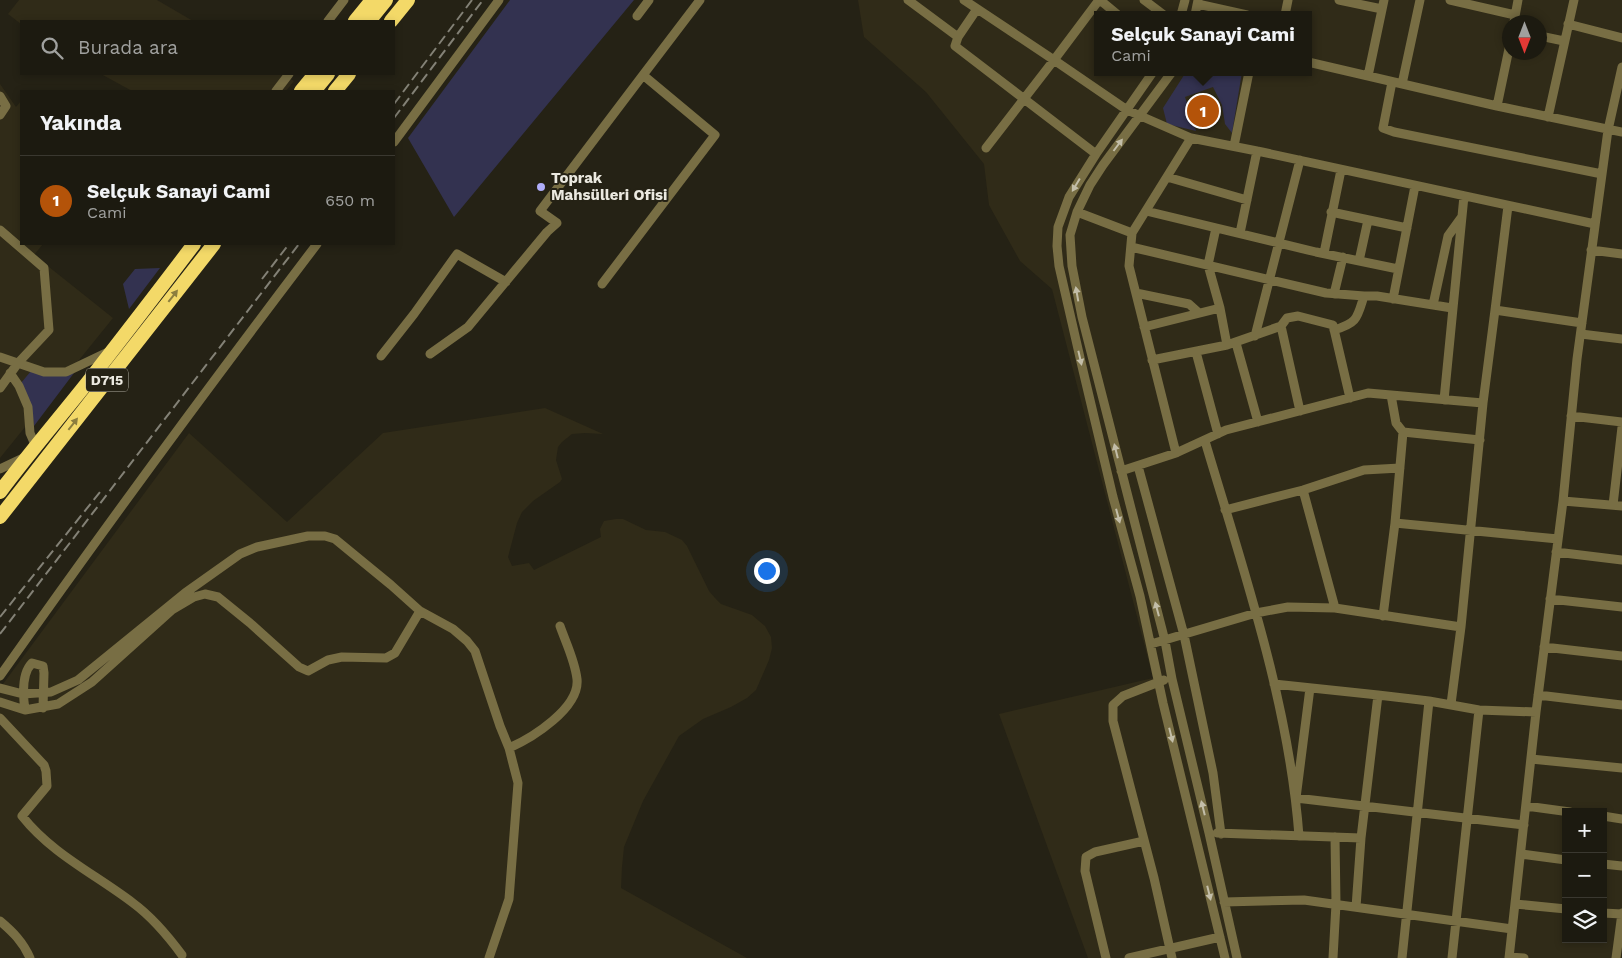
<!DOCTYPE html>
<html lang="tr">
<head>
<meta charset="utf-8">
<style>
  :root { --surface:#1c1a10; --page:#29271e; --text:#f1f3f6; --muted:#a0a19f; --line:#3a3830; --accent:#b45309 }
  body { margin:0; font-family:"Work Sans",sans-serif; background:var(--page); color:var(--text) }
  .controls { position:absolute; right:15px; bottom:15px; display:grid; overflow:hidden; border-radius:0px; box-shadow:0 2px 8px #0003 }
  .controls button { width:45px; height:45px; display:grid; place-items:center; padding:0; border:0; border-bottom:1px solid var(--line); background:var(--surface); color:var(--text); font:25px sans-serif }
  .compass { position:absolute; left:1502px; top:15px; width:45px; height:45px; border-radius:50%; background:var(--surface); box-shadow:0 2px 8px #0003; rotate:180deg }
  .you { position:absolute; left:766px; top:570px; width:18px; height:18px; margin:-12px; border:4px solid #fff; border-radius:50%; background:#1a73e8; box-shadow:0 0 0 8px #1a73e833 }
  .badge { display:grid; place-items:center; width:32px; height:32px; border-radius:50%; background:var(--accent); color:#fff; font-size:16px; font-weight:700 }
  .pin { position:absolute; translate:-50% -50%; border:2px solid #fff; box-shadow:0 1px 5px #0006 }
  .popup { position:absolute; left:1094px; top:11px; width:218px; height:65px; box-sizing:border-box; display:grid; place-content:center; border-radius:0px; background:var(--surface); filter:drop-shadow(0 1px 4px #0005); font-size:16px; white-space:nowrap; color:var(--muted) }
  .popup b { font-size:19px; color:var(--text) }
  .popup::after { content:''; position:absolute; left:50%; top:100%; margin-left:-10px; border:10px solid transparent; border-top-color:var(--surface) }
  .list { margin:0; padding:0; list-style:none }
  h2 { display:flex; justify-content:space-between; align-items:center; height:65px; margin:0; padding:0 20px; font-size:21px }
  h2 small { font-size:16px; font-weight:400; color:var(--muted) }
  .list li { display:grid; grid-template-columns:32px 1fr auto; gap:15px; align-items:center; box-sizing:border-box; height:90px; padding:0 20px; border-top:1px solid var(--line) }
  .list b { display:block; font-size:19px; white-space:nowrap }
  .list p { margin:0; font-size:16px; white-space:nowrap; color:var(--muted) }
  .list em { font-size:16px; font-style:normal; color:var(--muted) }
  .icon { flex:none; width:28px; height:28px; fill:none; stroke:currentColor; stroke-width:2; stroke-linecap:round; stroke-linejoin:round }
  .map { position:relative; flex:none; width:1622px; height:958px; overflow:hidden }
  .search { position:absolute; background:var(--surface); box-shadow:0 2px 8px #0003; left:20px; top:20px; width:375px; height:55px; display:flex; align-items:center; gap:12px; box-sizing:border-box; padding:0 18px; border-radius:0px; color:var(--muted); font-size:19px }
  .panel { position:absolute; background:var(--surface); box-shadow:0 2px 8px #0003; left:20px; top:90px; width:375px; height:155px; border-radius:0px }
  .map>svg:first-child { display:block }
  .built { fill:#302b18; fill-rule:evenodd }
  .green { fill:#333250 }
  .lines { fill:none; stroke-linecap:round; stroke-linejoin:round }
  .minor { stroke:#786e44; stroke-width:9 }
  .highway { stroke:#f3d968; stroke-width:14 }
  .rail { stroke:#838176; stroke-width:2; stroke-dasharray:10 5; stroke-linecap:butt }
  .oneway { fill:#c3bea9 }
  .oneway2 { fill:#8c7e3e }
  .poi-dot { fill:#b0aefa; stroke:#252215; stroke-width:2 }
  .labels { text-anchor:middle; dominant-baseline:central; stroke-width:4; stroke-linejoin:round; paint-order:stroke }
  .shield { fill:#252215; stroke:#b0ada3; stroke-width:1 }
  .shield-label { font-size:14px; font-weight:bold; fill:#ebe9e0 }
  .poi-label { font-size:15px; font-weight:bold; fill:#ebe9e0; stroke:#252215; text-anchor:start }
</style>
</head>
<body>
<div class="map">
<svg width="1622" height="958" viewBox="0 0 1622 958">
  <rect width="100%" height="100%" fill="#252215"/>
  <path class="built" d="M19 0H157L193 21H21V24L8 14Z
    M858 0H1622V958H1088L999 714 1153 678 1052 289 1020 261 989 205 984 164 926 92 864 37ZM1098 15H1308V72H1098ZM1510 22H1540V52H1510ZM1566 812H1603V939H1566Z
    M101 74H281L294 81 286 91H132Z
    M0 84 16 107 21 101V244H43L34 255 113 318 0 458Z
    M545 408 603 434 585 433 572 434 562 442 558 447 556 460 562 479 560 482 533 501 522 512 517 523 508 557 512 566 529 563 534 570 601 537 600 529 604 521 616 519H623L646 530 665 532 682 540 687 546 709 591 715 598 721 604 752 615 765 626 771 637 772 648 769 660 756 690 747 698 731 707 703 719 679 736 643 801 624 847 622 867 621 888 747 958H0V688L189 433 287 522 383 433Z"/>
  <path class="green" d="M510 0H634L454 217 408 138Z
    M1186 72H1242L1232 133 1225 124 1222 105 1213 87 1185 97 1196 131 1167 124 1163 108Z
    M160 268 129 309 123 284 135 269Z
    M31 371 57 375 74 373 34 426C32 410 29 397 21 383Z"/>
  <g class="lines">
    <path class="minor" d="M908 0 958 37 955 46 1096 154
      M964 0 1054 60 1099 0
      M1100 0 1118 15
      M1144 0 1164 15
      M1339 0 1382 9
      M1450 0 1515 15
      M1198 4 1247 15
      M1181 15 1185 0
      M1195 15 1198 0
      M1285 15 1288 0
      M637 16 649 0
      M328 21 344 0
      M1514 22 1518 0
      M1568 24 1622 38
      M1540 36 1564 41
      M958 37 977 9
      M1308 62 1497 106 1622 132
      M1153 72 1096 154 1069 197 1058 227 1057 246 1059 266 1081 362 1113 497 1140 596 1163 703 1225 958
      M1172 72 1103 165 1090 185 1077 212 1070 235 1072 266 1082 317 1165 641 1172 679 1209 833 1237 958
      M1368 76 1384 0
      M1392 82 1383 128 1394 132 1602 174
      M1402 84 1420 0
      M276 91 289 74
      M0 96 6 106 0 115
      M1497 106 1510 44
      M1548 117 1574 0
      M394 142 499 0
      M1234 146 1249 72
      M986 148 1054 60 1127 110 1191 138 1262 152 1595 224
      M1167 177 1247 200
      M1146 211 1316 252 1398 269
      M1077 212 1132 233
      M1331 212 1407 228
      M1216 228 1208 265 1220 308 1227 345
      M0 230 44 268 49 330 18 363 0 388
      M1240 233 1257 151
      M1131 247 1326 293 1364 296
      M1591 250 1622 254
      M1324 253 1341 170
      M1359 261 1368 220
      M602 284 715 135 643 75 700 0
      M1136 293 1189 304 1199 313
      M1334 294 1343 257
      M1393 299 1415 186
      M1433 305 1448 236 1461 218
      M1495 310 1508 206
      M1281 326 1287 318 1298 316 1333 325 1350 398
      M1144 327 1220 308
      M1334 330C1358 323 1357 318 1364 296H1377L1452 308
      M1581 334 1622 339
      M1255 336 1300 160
      M1236 343 1258 422
      M1196 352 1218 434
      M430 354 468 327 547 232 557 223 540 211 643 75
      M381 356 414 314 457 254 506 282
      M0 357 44 372H66L110 351
      M1152 360 1227 345 1281 326 1300 411
      M10 373 19 386 28 407 30 433 36 447
      M1391 395 1396 423 1403 432
      M1444 400 1464 196
      M1571 416 1622 422
      M1480 440 1403 432 1395 523 1558 539
      M1205 441C1243 569 1289 703 1299 836
      M1176 453 1226 430 1368 393 1483 403 1495 310 1582 323
      M1138 466 1184 635 1213 773 1221 834
      M0 469 23 458
      M1121 471 1176 453 1129 266 1132 233 1191 138
      M1303 490 1335 608
      M1563 501 1622 506
      M1613 505 1622 427
      M1225 510 1303 490 1364 470 1400 468
      M1556 552 1622 560
      M1550 599 1622 607
      M1383 616 1395 523
      M1151 644 1256 613 1288 607 1335 608 1461 627
      M1544 647 1622 656
      M0 676C103 530 209 386 317 244
      M1164 680 1123 696 1113 705V721L1154 878 1172 958
      M1274 684 1378 695 1361 838 1356 907
      M0 688 23 694 51 692 78 680 185 593 240 554 257 547 308 536H325L335 539 391 585 420 611 453 629 467 641 475 651 500 726 509 748 518 783 509 899 489 958
      M1310 688 1296 798 1524 825
      M1378 695 1429 701 1402 958
      M1538 695 1622 705
      M1429 701 1479 710 1536 712
      M0 702 25 710 58 704 92 682 172 610 194 597 205 594 218 597 250 623 299 667 308 671 328 660 342 657 386 658 395 653 420 611
      M1451 704 1461 627 1483 403
      M25 710C23 696 21 674 32 663L43 666 44 673 43 708
      M0 718 44 765 46 771 47 786 22 816C52 854 95 874 133 903 152 917 168 936 182 955
      M509 748C532 738 580 708 577 679 575 661 566 643 560 626
      M1531 759 1622 768
      M1526 806 1570 812
      M1603 816 1622 819
      M1217 833 1361 838
      M1521 854 1566 860
      M1603 864 1622 866
      M1224 902 1304 900 1512 929
      M1515 904 1566 909
      M1603 913 1622 914
      M0 921C13 932 23 942 30 958
      M1509 957 1524 958
      M1106 958 1085 871 1086 857 1095 852 1144 841
      M1129 958 1220 937
      M1333 958 1336 904 1335 837
      M1452 958 1479 710
      M1509 958 1536 712 1563 501 1577 359 1608 130 1622 67
      M1616 958 1622 913"/>
    <path class="highway" d="M355 21 372 0
      M369 21 386 0
      M391 21 408 0
      M301 91 315 74
      M314 91 328 74
      M335 91 349 74
      M0 492C29 453 61 416 91 378 126 333 160 289 194 244
      M0 517 214 244"/>
    <path class="rail" d="M394 104 472 0
      M394 118 483 0
      M262 279 289 244
      M0 617 100 492
      M0 634 299 244"/>
  </g>
  <defs><path id="oneway-solid" d="M-6-.8H1V-3.2L6.5 0L1 3.2V.8H-6Z" transform="scale(1.25)"/></defs>
  <g class="oneway">
    <use href="#oneway-solid" transform="translate(1118 145) rotate(-53)"/>
    <use href="#oneway-solid" transform="translate(1076 185) rotate(121)"/>
    <use href="#oneway-solid" transform="translate(1077 294) rotate(-100)"/>
    <use href="#oneway-solid" transform="translate(1080 358) rotate(77)"/>
    <use href="#oneway-solid" transform="translate(1116 451) rotate(-104)"/>
    <use href="#oneway-solid" transform="translate(1118 516) rotate(75)"/>
    <use href="#oneway-solid" transform="translate(1157 609) rotate(-105)"/>
    <use href="#oneway-solid" transform="translate(1171 735) rotate(76)"/>
    <use href="#oneway-solid" transform="translate(1203 808) rotate(-104)"/>
    <use href="#oneway-solid" transform="translate(1209 893) rotate(76)"/>
  </g>
  <g class="oneway2">
    <use href="#oneway-solid" transform="translate(173 296) rotate(-52)"/>
    <use href="#oneway-solid" transform="translate(73 424) rotate(-52)"/>
  </g>
  <circle class="poi-dot" cx="541" cy="187" r="5"/>
  <g class="labels">
    <rect class="shield" x="86" y="368.5" width="42" height="23" rx="4"/>
    <g class="shield-label">
      <text x="107" y="380">D715</text>
    </g>
    <g class="poi-label">
      <text x="551" y="178">Toprak<tspan x="551" dy="17">Mahsülleri Ofisi</tspan></text>
    </g>
  </g>
</svg>
<div class="controls">
<button>+</button>
<button>−</button>
<button><svg class="icon" aria-label="layers" viewBox="0 0 24 24"><path d="M12 4l9 5-9 5-9-5zM3 14l9 5 9-5"/></svg></button>
</div>
<svg class="compass" viewBox="-18 -18 36 36"><path d="M0-13l5 13h-10z" fill="#e53935"/><path d="M0 13l5-13h-10z" fill="#a0a19f"/></svg>
<div class="you"></div>
<div class="pin badge" style="left:1203px;top:111px">1</div>
<div class="popup"><b>Selçuk Sanayi Cami</b>Cami</div>
<div class="search"><svg class="icon" aria-label="search" viewBox="0 0 24 24"><circle cx="10" cy="10" r="6"/><path d="M15 15l6 6"/></svg>Burada ara</div>
<section class="panel">
<h2>Yakında<small></small></h2>
<ul class="list">
<li><span class="badge">1</span><div><b>Selçuk Sanayi Cami</b><p>Cami</p></div><em>650 m</em></li>
</ul>
</section>
</div>
</body>
</html>
